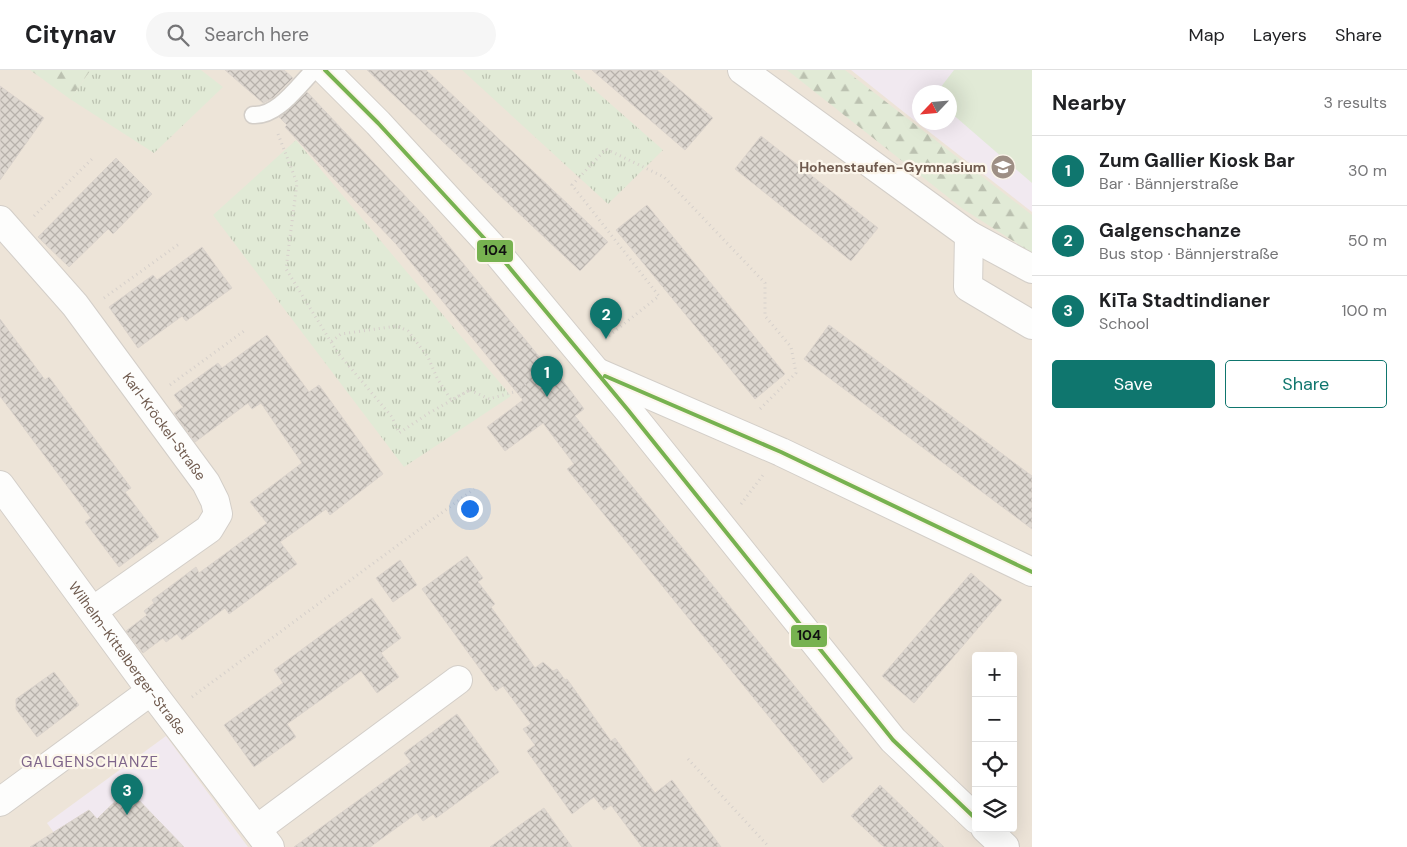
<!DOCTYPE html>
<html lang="en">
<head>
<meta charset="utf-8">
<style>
  :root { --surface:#fff; --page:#f6f6f6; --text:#202124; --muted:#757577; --line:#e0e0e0; --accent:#0f766e }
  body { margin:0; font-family:"DM Sans",sans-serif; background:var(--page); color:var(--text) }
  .controls { position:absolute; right:15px; bottom:15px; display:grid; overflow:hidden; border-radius:5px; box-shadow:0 5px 20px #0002 }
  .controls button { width:45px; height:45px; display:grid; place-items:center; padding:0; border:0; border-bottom:1px solid var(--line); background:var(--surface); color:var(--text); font:25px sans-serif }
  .compass { position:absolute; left:912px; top:15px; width:45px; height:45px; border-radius:50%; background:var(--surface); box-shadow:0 5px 20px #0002; rotate:244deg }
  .you { position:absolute; left:469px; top:438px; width:18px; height:18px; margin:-12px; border:4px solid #fff; border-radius:50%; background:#1a73e8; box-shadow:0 0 0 8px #1a73e833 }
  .badge { display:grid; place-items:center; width:32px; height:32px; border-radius:50%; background:var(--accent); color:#fff; font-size:16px; font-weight:700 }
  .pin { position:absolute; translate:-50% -41px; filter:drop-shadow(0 1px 2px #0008) }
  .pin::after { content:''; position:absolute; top:26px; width:18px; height:15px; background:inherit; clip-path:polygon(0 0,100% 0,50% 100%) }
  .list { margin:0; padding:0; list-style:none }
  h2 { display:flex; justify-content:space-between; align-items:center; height:65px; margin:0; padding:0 20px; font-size:21px }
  h2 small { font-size:16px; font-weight:400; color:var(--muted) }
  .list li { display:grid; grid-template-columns:32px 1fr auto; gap:15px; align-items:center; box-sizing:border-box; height:70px; padding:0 20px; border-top:1px solid var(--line) }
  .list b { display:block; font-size:19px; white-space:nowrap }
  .list p { margin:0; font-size:16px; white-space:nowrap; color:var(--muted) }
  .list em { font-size:16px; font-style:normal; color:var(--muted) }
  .actions { display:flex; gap:10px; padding:15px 20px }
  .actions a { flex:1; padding:11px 0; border:1px solid var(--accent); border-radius:5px; text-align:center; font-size:18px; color:var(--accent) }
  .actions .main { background:var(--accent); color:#fff }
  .icon { flex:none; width:28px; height:28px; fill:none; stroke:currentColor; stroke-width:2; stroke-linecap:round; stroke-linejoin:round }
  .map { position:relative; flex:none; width:1032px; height:777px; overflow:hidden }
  header { display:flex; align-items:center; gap:30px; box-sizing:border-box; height:70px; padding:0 25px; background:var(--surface); border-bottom:1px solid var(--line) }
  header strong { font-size:24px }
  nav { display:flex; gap:28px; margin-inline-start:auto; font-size:18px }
  .search { width:350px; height:45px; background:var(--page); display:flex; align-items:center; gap:12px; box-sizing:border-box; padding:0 18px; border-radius:28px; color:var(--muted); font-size:19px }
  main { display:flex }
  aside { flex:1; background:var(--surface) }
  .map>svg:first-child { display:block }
  .residential { fill:#ede4d8; fill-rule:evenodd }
  .education { fill:#f1e9f0; fill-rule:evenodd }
  .forest { fill:url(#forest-firs) }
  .park { fill:url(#park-tufts) }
  .pitch { fill:#e1ead6 }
  .building { fill:url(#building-cross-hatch); stroke:#dcd4cd }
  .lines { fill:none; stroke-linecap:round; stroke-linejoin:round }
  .service-casing { stroke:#d3cec8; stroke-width:19 }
  .minor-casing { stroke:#d3cec8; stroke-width:30 }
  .path { stroke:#d6d0cb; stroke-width:3; stroke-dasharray:1 4; stroke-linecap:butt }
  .service { stroke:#fdfdfc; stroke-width:16 }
  .minor { stroke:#fdfdfc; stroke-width:28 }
  .bus-1-casing { stroke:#fcf6eb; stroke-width:8 }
  .bus-1 { stroke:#77b250; stroke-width:4 }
  .labels { text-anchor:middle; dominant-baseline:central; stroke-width:4.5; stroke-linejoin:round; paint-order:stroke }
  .poi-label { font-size:14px; font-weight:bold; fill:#6f5a4e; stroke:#fcf6eb; text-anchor:end }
  .street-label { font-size:14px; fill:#6f5a4e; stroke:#fcf6eb }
  .neighbourhood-label { font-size:15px; letter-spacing:1px; fill:#7f668b; stroke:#fcf6eb }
  .line-badge { stroke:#fcf6eb; stroke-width:2 }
  .pale-badge-label { font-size:14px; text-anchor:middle; font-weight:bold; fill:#111 }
</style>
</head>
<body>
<header>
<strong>Citynav</strong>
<div class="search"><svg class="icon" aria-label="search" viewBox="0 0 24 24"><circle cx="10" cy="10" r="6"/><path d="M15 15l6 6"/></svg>Search here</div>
<nav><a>Map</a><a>Layers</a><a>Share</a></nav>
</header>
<main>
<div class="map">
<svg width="1032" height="777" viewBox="0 0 1032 777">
  <defs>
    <pattern id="forest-firs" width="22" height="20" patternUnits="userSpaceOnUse" patternTransform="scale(1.25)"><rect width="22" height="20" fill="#e1ead6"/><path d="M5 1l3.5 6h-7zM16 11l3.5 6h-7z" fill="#bbc1b0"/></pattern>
    <pattern id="park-tufts" width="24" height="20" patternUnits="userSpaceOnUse" patternTransform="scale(1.25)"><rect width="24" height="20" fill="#e1ead6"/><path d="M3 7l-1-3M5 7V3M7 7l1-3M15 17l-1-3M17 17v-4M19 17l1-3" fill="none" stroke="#bbc1b0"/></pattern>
    <pattern id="building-cross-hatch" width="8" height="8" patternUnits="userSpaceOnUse" patternTransform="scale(1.25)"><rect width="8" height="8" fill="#ddd7d0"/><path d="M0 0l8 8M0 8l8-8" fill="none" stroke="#b7b1ab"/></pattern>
  </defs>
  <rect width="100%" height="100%" fill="#f4f1ea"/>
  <path class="residential" d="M0 0H1032V777H0ZM919 22H949V52H919ZM976 586H1013V758H976Z"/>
  <path class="education" d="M851 0H1032V142L905 43ZM919 22H949V52H919Z
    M166 666 248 777H64L47 753Z"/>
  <path class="forest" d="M30 0H91L70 29Z
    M787 0H845L1032 145V183L963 139Z"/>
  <path class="park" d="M91 0H201L223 17 154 83 70 29Z
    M462 0H572L663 80 608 134Z
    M296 70 511 326 404 397 213 145Z"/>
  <path class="pitch" d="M954 0H1032V113L950 42 949 22H937Z"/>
  <path class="building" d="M225 0H284L293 8 273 28 263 33Z
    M367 0H426L608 172 580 201Z
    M592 0H657L713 48 685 80Z
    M0 16 44 48 0 110Z
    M307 22 426 148 555 306 558 304 584 339 575 346 853 688 823 713 567 399 574 394 543 353 505 381 487 357 523 330 396 174 285 57 287 55 279 47Z
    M761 66 878 158 851 191 735 99Z
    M116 88 152 124 113 164 108 159 69 197 38 167Z
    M647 135 785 304 755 329 616 160Z
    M202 177 232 218 186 251 182 246 138 278 109 237 153 205 157 210Z
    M0 249 45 310 49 307 131 418 125 422 159 467 119 497 85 452 91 448 0 326Z
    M829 255 1032 406V459L804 289Z
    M267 265 309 322 319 315 383 404 330 445 326 439 280 472 297 494 229 544 225 538 182 570 177 564 166 572 163 568 143 583 126 561 147 545 144 541 154 533 152 530 196 497 199 503 267 453 250 432 302 393 261 333 252 339 248 333 195 372 174 343 183 337 174 325 218 293 222 298Z
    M467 486 483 508 478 512 495 534 491 537 535 598 543 592 553 601 557 599 565 610 567 609 611 671 615 668 655 723 672 710 721 777H642L611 735 604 740 594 727 572 744 527 681 535 675 523 659 531 654 503 616 496 621 422 519Z
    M400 490 417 515 393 532 376 508Z
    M971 503 1002 530 914 633 882 606Z
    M372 528 401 568 381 583 399 607 377 623 361 601 287 654 296 667 254 697 224 655 283 613 274 600Z
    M54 602 79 635 37 667 16 639V629Z
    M457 644 499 702 436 748 433 744 423 751 417 743 370 777H294L411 692 404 683Z
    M880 715 944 777H884L851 746Z
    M128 719 184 777H30L89 740 97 749Z
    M544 738 572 777H490L520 755Z"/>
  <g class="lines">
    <defs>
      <path id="service" d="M253 45C277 47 298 16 314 0"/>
      <g id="minor">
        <path d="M325 0 378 53 494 179 628 340 893 670 976 749"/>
        <path d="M742 0 969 165 1032 199"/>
        <path id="s1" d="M0 150 75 235 206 413 215 431 218 444 209 459 94 540"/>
        <path d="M969 165 968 217 1032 255"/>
        <path d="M599 303 781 382 1032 502"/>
        <path id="s2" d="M0 415 151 621 270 777"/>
        <path d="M0 732 151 621"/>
        <path d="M985 758 1005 777"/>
        <path d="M257 759 458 610"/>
      </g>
    </defs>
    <use href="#service" class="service-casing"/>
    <use href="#minor" class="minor-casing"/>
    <path class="path" d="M278 64 297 113 286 199 331 272 338 283 392 347 399 363 429 343 470 320 451 330 437 308 428 287 408 261 397 256 341 264 331 272
      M34 146 94 87
      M104 228 179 174
      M605 269 659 226 572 115 606 79 664 107 765 213V246L791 277 796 303 758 341
      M170 315 244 261
      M470 320 489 329 514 322 553 294
      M741 434 763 405
      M192 627 474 419
      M688 689 769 777"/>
    <use href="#service" class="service"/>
    <use href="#minor" class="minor"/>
    <defs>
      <path id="bus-1" d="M325 0 378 53 494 179 628 340 893 670 976 749
        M605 306 781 382 1032 502"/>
    </defs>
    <use href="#bus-1" class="bus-1-casing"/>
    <use href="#bus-1" class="bus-1"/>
  </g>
  <defs>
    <symbol id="school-disc" viewBox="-11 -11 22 22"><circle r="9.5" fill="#9e8f85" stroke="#fcf6eb"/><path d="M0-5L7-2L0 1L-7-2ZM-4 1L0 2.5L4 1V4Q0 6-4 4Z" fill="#fff"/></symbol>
  </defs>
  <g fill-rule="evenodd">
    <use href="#school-disc" x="989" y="83" width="28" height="28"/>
  </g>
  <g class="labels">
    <g class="poi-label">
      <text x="986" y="97">Hohenstaufen-Gymnasium</text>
    </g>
    <g class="street-label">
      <text stroke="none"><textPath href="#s1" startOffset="264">Karl-Kröckel-Straße</textPath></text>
      <text stroke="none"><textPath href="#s2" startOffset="215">Wilhelm-Kittelberger-Straße</textPath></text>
    </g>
    <g class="neighbourhood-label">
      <text x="90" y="692">GALGENSCHANZE</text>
    </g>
  </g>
  <g class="line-badge">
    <rect x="476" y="169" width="38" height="24" rx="5" fill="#77b250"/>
    <rect x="790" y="554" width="38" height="24" rx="5" fill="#77b250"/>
  </g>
  <g class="pale-badge-label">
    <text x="495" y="185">104</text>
    <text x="809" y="570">104</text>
  </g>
</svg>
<div class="controls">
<button>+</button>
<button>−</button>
<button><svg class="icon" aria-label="locate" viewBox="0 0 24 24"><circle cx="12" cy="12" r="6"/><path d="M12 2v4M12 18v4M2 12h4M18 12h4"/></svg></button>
<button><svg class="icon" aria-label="layers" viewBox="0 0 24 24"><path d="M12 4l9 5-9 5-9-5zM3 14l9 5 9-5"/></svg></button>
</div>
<svg class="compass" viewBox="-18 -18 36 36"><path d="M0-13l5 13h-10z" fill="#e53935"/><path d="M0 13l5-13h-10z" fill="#757577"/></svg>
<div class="you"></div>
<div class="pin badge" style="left:547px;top:327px">1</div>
<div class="pin badge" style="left:606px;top:269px">2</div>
<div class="pin badge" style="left:127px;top:745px">3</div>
</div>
<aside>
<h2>Nearby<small>3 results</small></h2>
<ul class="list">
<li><span class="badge">1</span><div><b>Zum Gallier Kiosk Bar</b><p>Bar · Bännjerstraße</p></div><em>30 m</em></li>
<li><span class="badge">2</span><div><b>Galgenschanze</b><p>Bus stop · Bännjerstraße</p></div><em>50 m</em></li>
<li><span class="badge">3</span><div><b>KiTa Stadtindianer</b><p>School</p></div><em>100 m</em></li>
</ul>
<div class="actions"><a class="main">Save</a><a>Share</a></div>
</aside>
</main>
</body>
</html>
